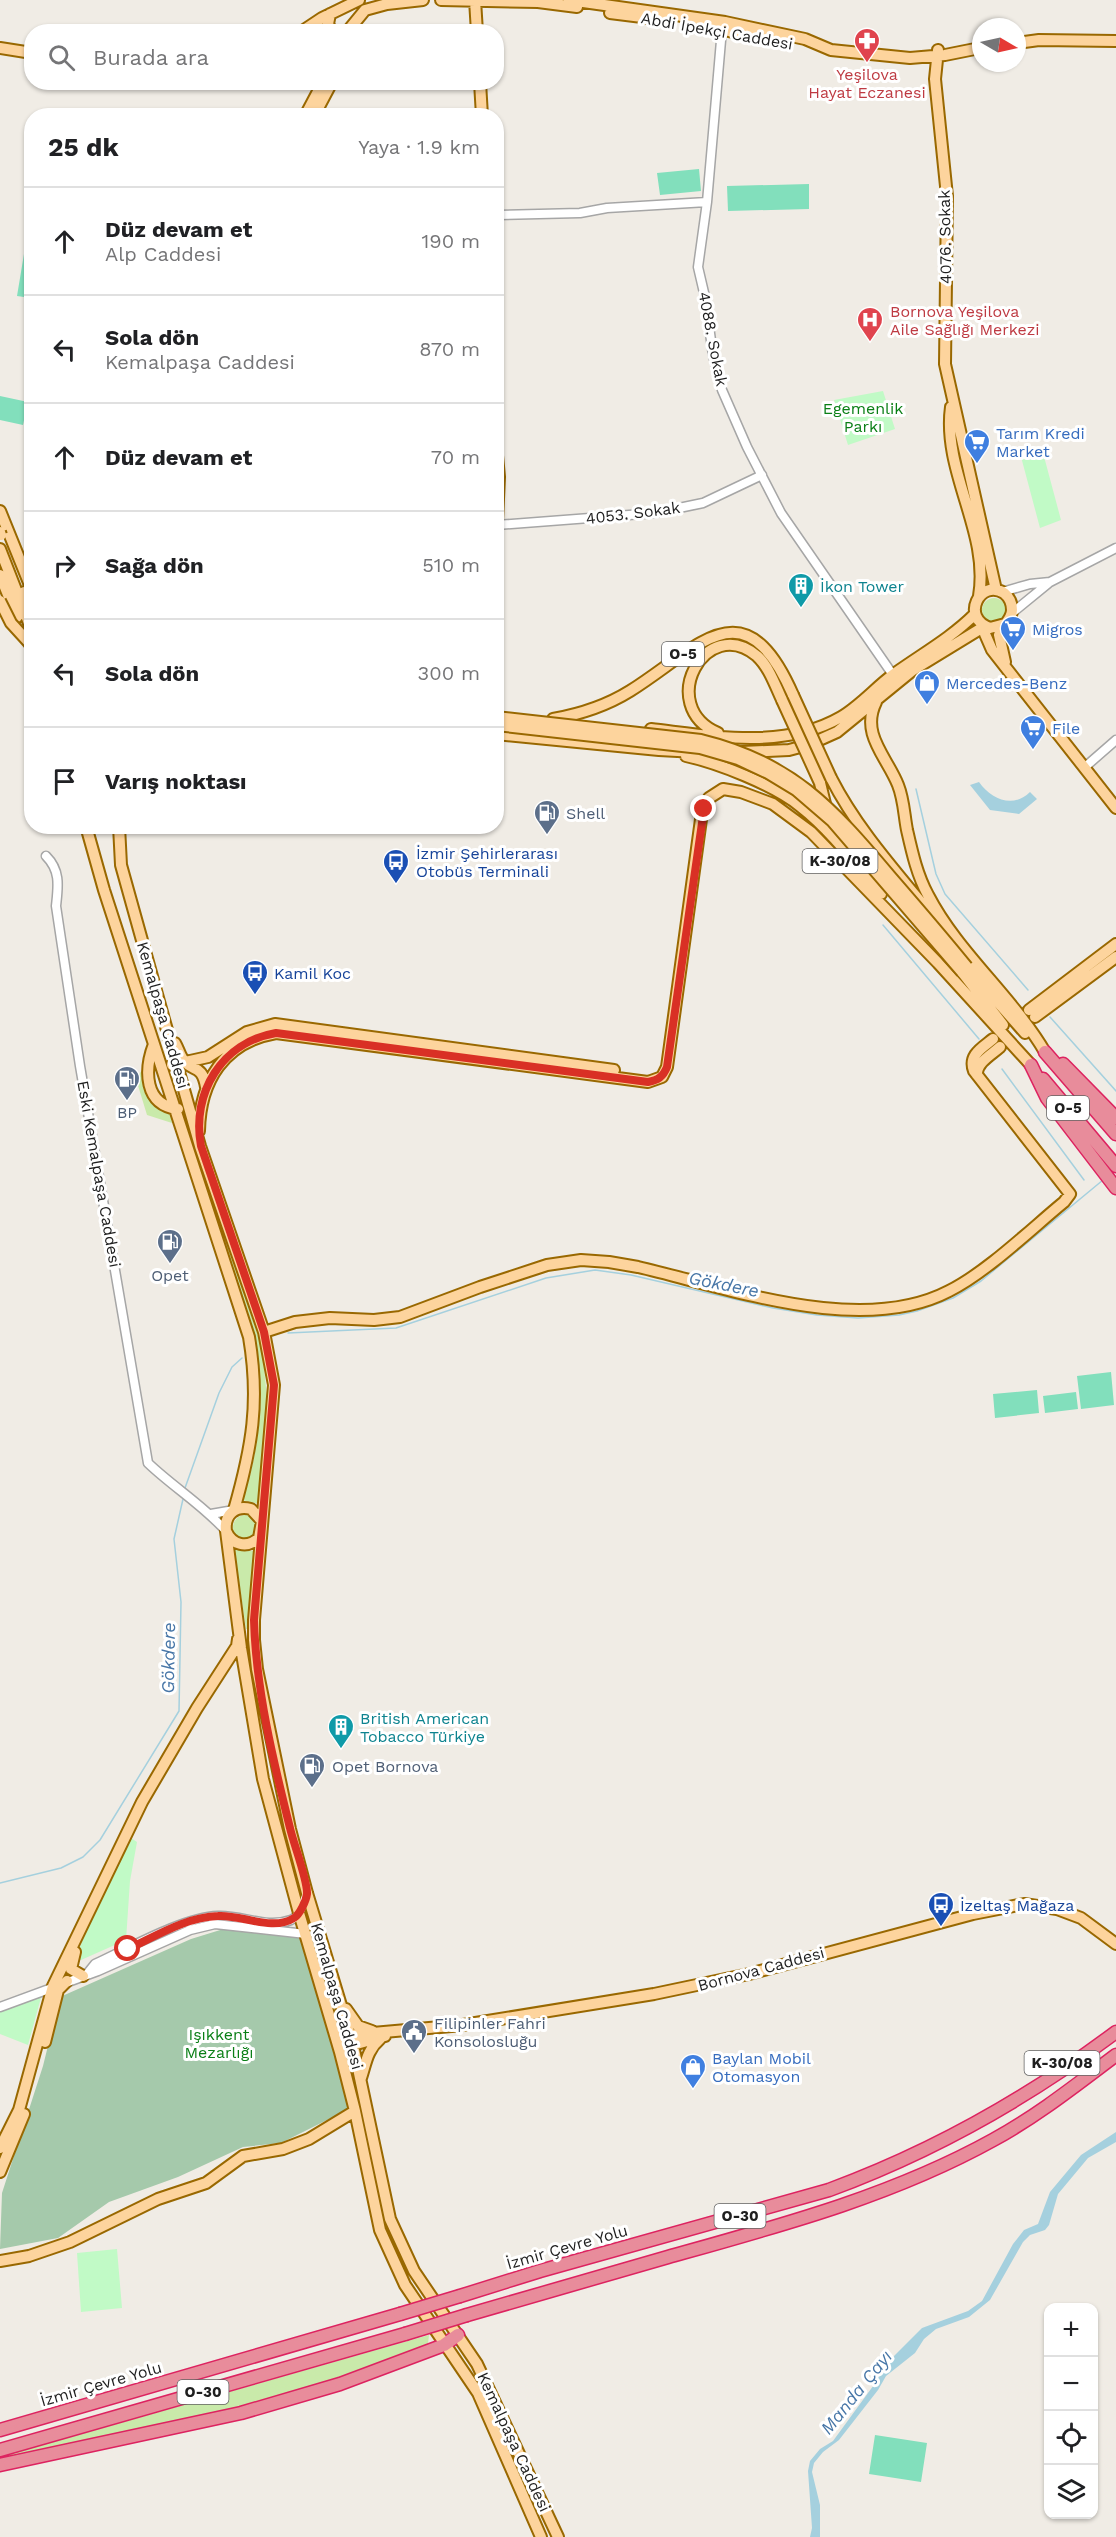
<!DOCTYPE html>
<html lang="tr">
<head>
<meta charset="utf-8">
<style>
  :root { --surface:#fff; --page:#f2f2f2; --text:#202124; --muted:#757577; --line:#e0e0e0 }
  body { margin:0; font-family:"Work Sans",sans-serif; background:var(--page); color:var(--text) }
  .controls { position:absolute; right:18px; bottom:18px; display:grid; overflow:hidden; border-radius:12px; box-shadow:0 2px 4px #0004 }
  .controls button { width:54px; height:54px; display:grid; place-items:center; padding:0; border:0; border-bottom:2px solid var(--line); background:var(--surface); color:var(--text); font:30px sans-serif }
  .compass { position:absolute; left:972px; top:18px; width:54px; height:54px; border-radius:50%; background:var(--surface); box-shadow:0 2px 4px #0004; rotate:99deg }
  .stop { position:absolute; width:18px; height:18px; margin:-14px; border:4px solid #d93025; border-radius:50%; background:#fff }
  .stop.end { background:#d93025; border-color:#fff; box-shadow:0 2px 6px #0008 }
  .list { margin:0; padding:0; list-style:none }
  h2 { display:flex; justify-content:space-between; align-items:center; height:78px; margin:0; padding:0 24px; font-size:26px }
  h2 small { font-size:20px; font-weight:400; color:var(--muted) }
  .list li { display:grid; grid-template-columns:39px 1fr auto; gap:18px; align-items:center; box-sizing:border-box; height:108px; padding:0 24px; border-top:2px solid var(--line) }
  .list b { display:block; font-size:22px; white-space:nowrap }
  .list p { margin:0; font-size:20px; white-space:nowrap; color:var(--muted) }
  .list em { font-size:20px; font-style:normal; color:var(--muted) }
  .icon { flex:none; width:33px; height:33px; fill:none; stroke:currentColor; stroke-width:2; stroke-linecap:round; stroke-linejoin:round }
  .map { position:relative; flex:none; width:1116px; height:2537px; overflow:hidden }
  .search { position:absolute; background:var(--surface); box-shadow:0 2px 4px #0004; left:24px; top:24px; width:480px; height:66px; display:flex; align-items:center; gap:15px; box-sizing:border-box; padding:0 21px; border-radius:24px; color:var(--muted); font-size:22px }
  .panel { position:absolute; background:var(--surface); box-shadow:0 2px 4px #0004; left:24px; top:108px; width:480px; height:726px; border-radius:24px }
  .map>svg:first-child { display:block }
  .grass { fill:#c9eaaa }
  .cemetery { fill:#a5c9ab }
  .park { fill:#c1fac6 }
  .pitch { fill:#82dfbc }
  .water { fill:#a5d0de }
  .lines { fill:none; stroke-linecap:round; stroke-linejoin:round }
  .stream { stroke:#a5d0de; stroke-width:1.5 }
  .major-tunnel { stroke:#c6c3bd; stroke-width:10; stroke-dasharray:10 5; stroke-linecap:butt }
  .minor-casing { stroke:#a6a6a6; stroke-width:11 }
  .major-casing { stroke:#996800; stroke-width:14 }
  .highway-casing { stroke:#dd2360; stroke-width:15 }
  .minor { stroke:#fff; stroke-width:8 }
  .major { stroke:#fdd49d; stroke-width:10 }
  .highway { stroke:#e88c9b; stroke-width:12 }
  .major-bridge-casing { stroke:#996800; stroke-width:14; stroke-linecap:butt }
  .highway-bridge-casing { stroke:#dd2360; stroke-width:15; stroke-linecap:butt }
  .major-bridge { stroke:#fdd49d; stroke-width:10 }
  .highway-bridge { stroke:#e88c9b; stroke-width:12 }
  .route { stroke:#d93025; stroke-width:8 }
  .labels { text-anchor:middle; dominant-baseline:central; stroke-width:6; stroke-linejoin:round; paint-order:stroke }
  .shield { fill:#fff; stroke:#626262; stroke-width:1.5 }
  .shield-label { font-size:15px; font-weight:bold; fill:#1f1f1f }
  .street-label { font-size:16px; fill:#1f1f1f; stroke:#fff }
  .health-label { font-size:16px; fill:#be3a42; stroke:#fff }
  .park-label { font-size:16px; fill:#0a7f16; stroke:#fff }
  .shop-label { font-size:16px; fill:#366cbe; stroke:#fff; text-anchor:start }
  .culture-label { font-size:16px; fill:#0d838f; stroke:#fff; text-anchor:start }
  .service-label { font-size:16px; fill:#4e5e75; stroke:#fff; text-anchor:start }
  .transit-label { font-size:16px; fill:#164399; stroke:#fff; text-anchor:start }
  .water-label { font-size:18px; font-style:italic; fill:#4776a7; stroke:#fff }
</style>
</head>
<body>
<div class="map">
<svg width="1116" height="2537" viewBox="0 0 1116 2537">
  <rect width="100%" height="100%" fill="#f0ece5"/>
  <path class="grass" d="M982 610a12 12 0 1 1 24 0a12 12 0 1 1-24 0Z
    M142 1070 170 1112 172 1123 147 1115 136 1079Z
    M186 1114 262 1348 268 1407 259 1504 242 1500C260 1452 264 1397 256 1347L182 1115Z
    M233 1527a12 12 0 1 1 24 0a12 12 0 1 1-24 0Z
    M234 1549 255 1551 249 1629H246Z
    M429 2335 428 2344 326 2382 212 2415 0 2459V2457Z"/>
  <path class="cemetery" d="M230 1927 304 1937 349 2109 281 2143 243 2147 178 2177 109 2202 58 2238 0 2249 2 2193 43 2066 60 1997 191 1939Z"/>
  <path class="park" d="M883 391 895 429 848 445 834 400Z
    M1042 449 1061 520 1040 528 1020 453Z
    M131 1838 137 1842 130 1881 126 1940 81 1960 75 1959 101 1895Z
    M42 1994 28 2045 0 2034V2011Z
    M117 2249 122 2308 81 2312 77 2253Z"/>
  <path class="pitch" d="M699 169 701 191 660 195 657 173Z
    M809 184V209L728 211 727 186Z
    M24 254 31 255V298L17 296Z
    M0 396 28 402 23 425 0 420Z
    M1111 1372 1114 1405 1081 1409 1077 1376Z
    M1037 1390 1039 1413 995 1418 993 1394Z
    M1076 1392 1078 1409 1045 1413 1043 1396Z
    M875 2435 927 2443 921 2482 869 2474Z"/>
  <path class="water" d="M979 782C991 799 1013 809 1030 792L1037 799 1019 814 990 810 970 785Z
    M1116 2132V2142L1088 2158 1058 2194 1049 2225 1045 2230 1030 2235 1023 2242 990 2300 969 2317 936 2329 924 2339 915 2353 886 2376 878 2390 839 2440 823 2452 814 2463 812 2472 820 2505V2537H810L812 2528 808 2471 810 2461 820 2449 833 2441 876 2382 883 2367 922 2328 968 2311 982 2301 1013 2244 1024 2230 1038 2224 1050 2192 1081 2155Z"/>
  <g class="lines">
    <path class="stream" d="M916 789 936 874 945 894 1028 990
      M883 925 979 1039
      M1050 1017 1116 1091
      M1002 1069 1084 1180
      M288 1333 396 1328 546 1278 595 1270 631 1275 773 1308 817 1315 858 1318 899 1315 917 1311 953 1298 981 1281 1103 1180
      M185 1488 219 1393 232 1367 242 1358
      M0 1883 61 1868 83 1857 100 1840 179 1711 181 1602 174 1539 183 1499"/>
    <path class="major-tunnel" d="M17 617 32 655"/>
    <defs>
      <path id="minor" d="M722 29 707 202 698 267 705 297 713 355 722 390 747 447 781 513 893 675
        M496 215 580 213 607 208 707 202
        M497 525 655 513 703 503 762 475
        M1002 592 1030 584 1050 582
        M1012 613 1050 582 1116 548
        M1085 767 1116 740
        M46 856C61 871 58 887 56 906L80 1066 148 1463C173 1487 203 1505 226 1531
        M211 1514 234 1510
        M87 1974 95 1964C128 1949 183 1917 218 1916 243 1915 266 1929 291 1920 301 1916 303 1903 307 1893
        M0 2007 98 1971 190 1930 215 1924 306 1934"/>
      <path id="major" d="M441 0 538 2 577 7
        M475 0 477 32
        M569 0 725 22 805 39 831 50 910 58 945 55 975 49
        M610 13 666 20
        M330 14 328 24 332 32
        M711 27 763 39
        M301 32 322 18 359 0
        M347 32 365 10 387 4 423 0
        M1017 43 1039 40 1116 41
        M0 48 32 53
        M938 50 935 79 947 196 945 364 996 590
        M480 82 482 116
        M305 116 323 82
        M314 116 332 82
        M951 407C942 472 990 532 979 596
        M496 445 499 477 496 543
        M0 511 32 590
        M0 549 32 631
        M0 575 17 617
        M24 592 32 611
        M985 626V634L992 650 1116 808
        M1005 662 999 635C1002 625 1012 620 1012 610 1012 603 1009 597 1004 593 980 578 960 618 990 628L1005 624
        M876 702C860 734 887 757 898 785 904 800 904 815 907 830 912 852 917 875 928 895 958 953 1012 996 1045 1052
        M553 719C581 714 606 706 630 691 699 648 744 583 793 695
        M651 729C713 736 784 750 841 717 860 706 876 687 894 674 922 654 951 638 975 614
        M718 733C655 706 706 613 757 656 769 667 775 685 782 700
        M496 734 659 750 696 752
        M742 752 789 750 808 745 837 732 913 670 985 626
        M686 756C718 763 774 785 800 806 831 830 856 864 881 894
        M831 778C858 831 899 875 937 922
        M820 783 827 812
        M86 826 104 890 249 1337C260 1402 252 1447 234 1510
        M119 826 121 865 165 1023 200 1146 264 1332 274 1385 254 1620V1640L257 1669 290 1829 307 1893 353 2045 390 2219 414 2271 477 2364 558 2537
        M967 967 1025 1033
        M962 972 1003 1025
        M1029 1010 1116 944
        M1035 1017 1116 957
        M175 1043C178 1048 180 1056 184 1061 193 1072 202 1064 206 1087
        M154 1044C144 1070 144 1105 178 1109
        M172 1065 208 1057 247 1032 275 1024 614 1070
        M977 1075C976 1063 991 1055 1000 1047
        M199 1131C200 1081 224 1042 276 1033L648 1082 662 1077 667 1067 702 812 709 798 723 789 741 792 773 804 811 832 938 963 1031 1065
        M264 1332 295 1322 330 1318 374 1320 400 1317 480 1287 547 1265 581 1260 609 1262 638 1267C729 1288 861 1337 949 1291 987 1272 1031 1229 1064 1202L1070 1194 974 1071C968 1055 982 1048 993 1039
        M226 1531C232 1545 247 1549 259 1538L262 1521 251 1509C235 1505 224 1515 226 1531L241 1648 263 1779 299 1913 340 2052 355 2111 380 2230 405 2285 478 2393 541 2537
        M75 1952 71 1969 83 1976
        M346 2009 358 2026 372 2031
        M348 2038 350 2035 463 2025 654 1994 749 1974 973 1914 1024 1904 1057 1909 1081 1918 1116 1944
        M45 2042 58 1990 67 1981
        M348 2043 353 2045 385 2036
        M361 2078C366 2063 367 2050 380 2039
        M0 2148 19 2110 53 1986 142 1802 197 1708 237 1646 238 1639
        M0 2172 24 2114
        M0 2261 29 2256 70 2242 158 2199 206 2183 243 2156 283 2149 309 2139 355 2111"/>
      <path id="highway" d="M1045 1052 1116 1134
        M1063 1064 1116 1118
        M1031 1065 1047 1098 1116 1188
        M1043 1079 1116 1166
        M460 2296 540 2271 829 2190C932 2152 1028 2098 1116 2032
        M467 2315C534 2296 601 2276 668 2257 779 2226 892 2196 993 2140 1037 2116 1076 2085 1116 2055
        M0 2430 400 2314
        M0 2450 405 2334
        M0 2465 241 2413 340 2384 444 2345 458 2335"/>
    </defs>
    <use href="#minor" class="minor-casing"/>
    <use href="#major" class="major-casing"/>
    <use href="#highway" class="highway-casing"/>
    <use href="#minor" class="minor"/>
    <use href="#major" class="major"/>
    <use href="#highway" class="highway"/>
    <defs>
      <path id="major-bridge" d="M0 532 1 535
        M0 601 11 623 32 646
        M793 695 831 778
        M782 700 820 783
        M496 717 701 740C791 762 832 807 890 876 916 906 942 936 967 967
        M496 725 700 748 738 759 768 773 796 790 832 821 962 972"/>
      <path id="highway-bridge" d="M400 2314 460 2296
        M405 2334 467 2315"/>
    </defs>
    <use href="#major-bridge" class="major-bridge-casing"/>
    <use href="#highway-bridge" class="highway-bridge-casing"/>
    <use href="#major-bridge" class="major-bridge"/>
    <use href="#highway-bridge" class="highway-bridge"/>
  </g>
  <g class="lines">
    <path class="route" d="M128 1949C156 1936 186 1917 218 1916 241 1914 272 1932 294 1918 300 1914 306 1901 307 1894 308 1881 293 1842 290 1828 273 1760 256 1690 254 1620L274 1385 264 1332 201 1146C191 1093 222 1042 276 1033L648 1082C658 1080 663 1077 667 1067L704 809"/>
  </g>
  <defs>
    <symbol id="pharmacy-pin" viewBox="-11 -11 22 30"><path d="M0 17L-7.5 6A9.5 9.5 0 1 1 7.5 6Z" fill="#e0444e" stroke="#fff"/><path d="M-2-6h4v4h4v4h-4v4h-4v-4h-4v-4h4Z" fill="#fff"/></symbol>
    <symbol id="hospital-pin" viewBox="-11 -11 22 30"><path d="M0 17L-7.5 6A9.5 9.5 0 1 1 7.5 6Z" fill="#e0444e" stroke="#fff"/><path d="M-5-5h3v3.5h4V-5h3V5h-3V1.5h-4V5h-3Z" fill="#fff"/></symbol>
    <symbol id="supermarket-pin" viewBox="-11 -11 22 30"><path d="M0 17L-7.5 6A9.5 9.5 0 1 1 7.5 6Z" fill="#3f7fe0" stroke="#fff"/><path d="M-6-5.5h2.5l.6 2H6L4.5 2H-2.5L-4.4-4H-6ZM-1.5 3.2a1.3 1.3 0 1 0 .1 0ZM3 3.2a1.3 1.3 0 1 0 .1 0Z" fill="#fff"/></symbol>
    <symbol id="building-pin" viewBox="-11 -11 22 30"><path d="M0 17L-7.5 6A9.5 9.5 0 1 1 7.5 6Z" fill="#0f9aa8" stroke="#fff"/><path d="M-4-6H4V6H1V3H-1V6H-4ZM-2.5-4.3h1.7v1.8h-1.7ZM.8-4.3h1.7v1.8H.8ZM-2.5-1h1.7V.8h-1.7ZM.8-1h1.7V.8H.8Z" fill="#fff"/></symbol>
    <symbol id="shop-pin" viewBox="-11 -11 22 30"><path d="M0 17L-7.5 6A9.5 9.5 0 1 1 7.5 6Z" fill="#3f7fe0" stroke="#fff"/><path d="M-5-2.5h2.3a2.7 3.5 0 0 1 5.4 0H5L5.5 6h-11ZM-1.5-2.5h3a1.5 2.3 0 0 0-3 0Z" fill="#fff"/></symbol>
    <symbol id="fuel-pin" viewBox="-11 -11 22 30"><path d="M0 17L-7.5 6A9.5 9.5 0 1 1 7.5 6Z" fill="#5c6f8a" stroke="#fff"/><path d="M-5.5-6h7V0h2V4h1.3V-2.5L3-4.5l.8-.8L6-3V5H2.5V1h-1V6h-7ZM-4.2-4.7v3.2H.2V-4.7Z" fill="#fff"/></symbol>
    <symbol id="bus-pin" viewBox="-11 -11 22 30"><path d="M0 17L-7.5 6A9.5 9.5 0 1 1 7.5 6Z" fill="#1a4fb4" stroke="#fff"/><path d="M-5-6H5V4H4V6H2V4H-2V6H-4V4H-5ZM-3.5-4V0h7V-4ZM-3.5 1.2v1.5H-2V1.2ZM2 1.2v1.5H3.5V1.2Z" fill="#fff"/></symbol>
    <symbol id="civic-pin" viewBox="-11 -11 22 30"><path d="M0 17L-7.5 6A9.5 9.5 0 1 1 7.5 6Z" fill="#5c6f8a" stroke="#fff"/><path d="M-.6-6.5H3V-4.5H.6V-3L4-1V1h2V6H-6V1h2V-1L-.6-3ZM-1.2 2.5V6h2.4V2.5Z" fill="#fff"/></symbol>
  </defs>
  <g fill-rule="evenodd">
    <use href="#pharmacy-pin" x="852" y="26" width="30" height="40"/>
    <use href="#hospital-pin" x="855" y="305" width="30" height="40"/>
    <use href="#supermarket-pin" x="962" y="427" width="30" height="40"/>
    <use href="#building-pin" x="786" y="571" width="30" height="40"/>
    <use href="#supermarket-pin" x="998" y="614" width="30" height="40"/>
    <use href="#shop-pin" x="912" y="668" width="30" height="40"/>
    <use href="#supermarket-pin" x="1018" y="713" width="30" height="40"/>
    <use href="#fuel-pin" x="532" y="798" width="30" height="40"/>
    <use href="#bus-pin" x="381" y="847" width="30" height="40"/>
    <use href="#bus-pin" x="240" y="958" width="30" height="40"/>
    <use href="#fuel-pin" x="112" y="1064" width="30" height="40"/>
    <use href="#fuel-pin" x="155" y="1227" width="30" height="40"/>
    <use href="#building-pin" x="326" y="1712" width="30" height="40"/>
    <use href="#fuel-pin" x="297" y="1751" width="30" height="40"/>
    <use href="#bus-pin" x="926" y="1890" width="30" height="40"/>
    <use href="#civic-pin" x="399" y="2017" width="30" height="40"/>
    <use href="#shop-pin" x="678" y="2052" width="30" height="40"/>
  </g>
  <g class="labels">
    <g class="shield">
      <rect x="662" y="642" width="42" height="24" rx="4.5"/>
      <rect x="802.5" y="849" width="75" height="24" rx="4.5"/>
      <rect x="1047" y="1096" width="42" height="24" rx="4.5"/>
      <rect x="1024.5" y="2051" width="75" height="24" rx="4.5"/>
      <rect x="714.5" y="2204" width="51" height="24" rx="4.5"/>
      <rect x="177.5" y="2380" width="51" height="24" rx="4.5"/>
    </g>
    <g class="shield-label">
      <text x="683" y="654">O-5</text>
      <text x="840" y="861">K-30/08</text>
      <text x="1068" y="1108">O-5</text>
      <text x="1062" y="2063">K-30/08</text>
      <text x="740" y="2216">O-30</text>
      <text x="203" y="2392">O-30</text>
    </g>
    <g class="street-label">
      <text transform="translate(717 31) rotate(10)">Abdi İpekçi Caddesi</text>
      <text transform="translate(945 237) rotate(-91)">4076. Sokak</text>
      <text transform="translate(713 339) rotate(79)">4088. Sokak</text>
      <text transform="translate(633 513) rotate(-7)">4053. Sokak</text>
      <text transform="translate(163 1015) rotate(74)">Kemalpaşa Caddesi</text>
      <text transform="translate(99 1174) rotate(80)">Eski Kemalpaşa Caddesi</text>
      <text transform="translate(761 1969) rotate(-15)">Bornova Caddesi</text>
      <text transform="translate(337 1996) rotate(74)">Kemalpaşa Caddesi</text>
      <text transform="translate(567 2247) rotate(-16)">İzmir Çevre Yolu</text>
      <text transform="translate(101 2384) rotate(-16)">İzmir Çevre Yolu</text>
      <text transform="translate(514 2442) rotate(65)">Kemalpaşa Caddesi</text>
    </g>
    <g class="health-label">
      <text x="867" y="74">Yeşilova<tspan x="867" dy="18">Hayat Eczanesi</tspan></text>
      <text x="890" y="311" text-anchor="start">Bornova Yeşilova<tspan x="890" dy="18">Aile Sağlığı Merkezi</tspan></text>
    </g>
    <g class="park-label">
      <text x="863" y="408">Egemenlik<tspan x="863" dy="18">Parkı</tspan></text>
      <text x="219" y="2034">Işıkkent<tspan x="219" dy="18">Mezarlığı</tspan></text>
    </g>
    <g class="shop-label">
      <text x="996" y="433">Tarım Kredi<tspan x="996" dy="18">Market</tspan></text>
      <text x="1032" y="629">Migros</text>
      <text x="946" y="683">Mercedes-Benz</text>
      <text x="1052" y="728">File</text>
      <text x="712" y="2058">Baylan Mobil<tspan x="712" dy="18">Otomasyon</tspan></text>
    </g>
    <g class="culture-label">
      <text x="820" y="586">İkon Tower</text>
      <text x="360" y="1718">British American<tspan x="360" dy="18">Tobacco Türkiye</tspan></text>
    </g>
    <g class="service-label">
      <text x="566" y="813">Shell</text>
      <text x="127" y="1112" text-anchor="middle">BP</text>
      <text x="170" y="1275" text-anchor="middle">Opet</text>
      <text x="332" y="1766">Opet Bornova</text>
      <text x="434" y="2023">Filipinler Fahri<tspan x="434" dy="18">Konsolosluğu</tspan></text>
    </g>
    <g class="transit-label">
      <text x="416" y="853">İzmir Şehirlerarası<tspan x="416" dy="18">Otobüs Terminali</tspan></text>
      <text x="274" y="973">Kamil Koc</text>
      <text x="960" y="1905">İzeltaş Mağaza</text>
    </g>
    <g class="water-label">
      <text transform="translate(724 1284) rotate(11)">Gökdere</text>
      <text transform="translate(168 1658) rotate(-89)">Gökdere</text>
      <text transform="translate(856 2392) rotate(-51)">Manda Çayı</text>
    </g>
  </g>
</svg>
<div class="controls">
<button>+</button>
<button>−</button>
<button><svg class="icon" aria-label="locate" viewBox="0 0 24 24"><circle cx="12" cy="12" r="6"/><path d="M12 2v4M12 18v4M2 12h4M18 12h4"/></svg></button>
<button><svg class="icon" aria-label="layers" viewBox="0 0 24 24"><path d="M12 4l9 5-9 5-9-5zM3 14l9 5 9-5"/></svg></button>
</div>
<svg class="compass" viewBox="-18 -18 36 36"><path d="M0-13l5 13h-10z" fill="#e53935"/><path d="M0 13l5-13h-10z" fill="#757577"/></svg>
<div class="stop" style="left:128px;top:1949px"></div>
<div class="stop end" style="left:704px;top:809px"></div>
<div class="search"><svg class="icon" aria-label="search" viewBox="0 0 24 24"><circle cx="10" cy="10" r="6"/><path d="M15 15l6 6"/></svg>Burada ara</div>
<section class="panel">
<h2>25 dk<small>Yaya · 1.9 km</small></h2>
<ul class="list">
<li><svg class="icon" aria-label="ahead" viewBox="0 0 24 24"><path d="M12 20V5M6 11l6-6 6 6"/></svg><div><b>Düz devam et</b><p>Alp Caddesi</p></div><em>190 m</em></li>
<li><svg class="icon" aria-label="left" viewBox="0 0 24 24"><path d="M17 20v-9H6M10 6l-5 5 5 5"/></svg><div><b>Sola dön</b><p>Kemalpaşa Caddesi</p></div><em>870 m</em></li>
<li><svg class="icon" aria-label="ahead" viewBox="0 0 24 24"><path d="M12 20V5M6 11l6-6 6 6"/></svg><div><b>Düz devam et</b></div><em>70 m</em></li>
<li><svg class="icon" aria-label="right" viewBox="0 0 24 24"><path d="M7 20v-9h11M14 6l5 5-5 5"/></svg><div><b>Sağa dön</b></div><em>510 m</em></li>
<li><svg class="icon" aria-label="left" viewBox="0 0 24 24"><path d="M17 20v-9H6M10 6l-5 5 5 5"/></svg><div><b>Sola dön</b></div><em>300 m</em></li>
<li><svg class="icon" aria-label="arrive" viewBox="0 0 24 24"><path d="M6 21V4h12l-3 4 3 4H6"/></svg><div><b>Varış noktası</b></div></li>
</ul>
</section>
</div>
</body>
</html>
